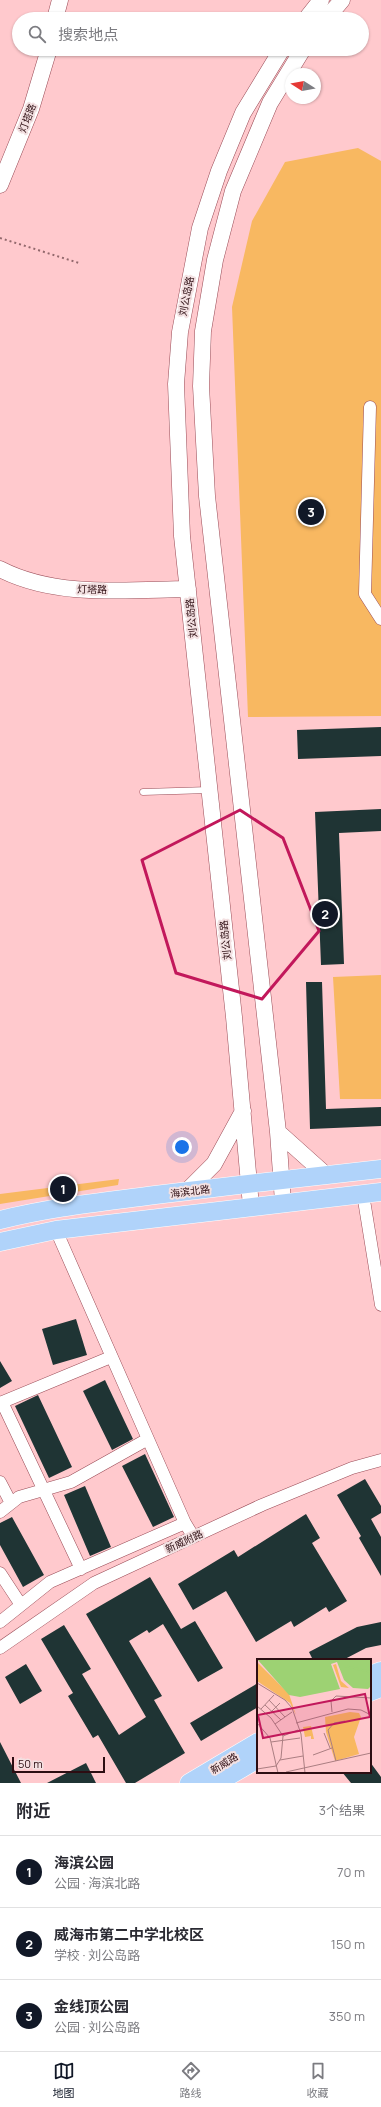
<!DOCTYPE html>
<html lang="zh">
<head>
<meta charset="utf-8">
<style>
  :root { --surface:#fff; --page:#f2f2f3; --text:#2b2b33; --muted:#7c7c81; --line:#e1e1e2; --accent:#111827 }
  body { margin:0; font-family:Manrope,"Noto Sans SC",sans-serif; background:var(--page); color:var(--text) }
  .compass { position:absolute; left:285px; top:68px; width:36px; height:36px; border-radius:50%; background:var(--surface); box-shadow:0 1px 3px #0004; rotate:281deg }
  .scale { position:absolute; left:12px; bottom:10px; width:93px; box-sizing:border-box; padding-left:4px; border:2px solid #2d0d12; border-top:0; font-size:11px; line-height:14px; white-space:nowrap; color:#2d0d12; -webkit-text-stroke:3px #f3e1e2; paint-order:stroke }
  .you { position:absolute; left:182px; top:1147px; width:14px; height:14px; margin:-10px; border:3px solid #fff; border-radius:50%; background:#1a73e8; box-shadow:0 0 0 6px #1a73e833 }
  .badge { display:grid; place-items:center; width:26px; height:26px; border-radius:50%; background:var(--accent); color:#fff; font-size:13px; font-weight:700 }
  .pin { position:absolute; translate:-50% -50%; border:2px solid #fff; box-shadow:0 1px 4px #0006 }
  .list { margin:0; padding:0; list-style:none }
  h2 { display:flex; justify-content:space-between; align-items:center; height:52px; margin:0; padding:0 16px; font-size:17px }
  h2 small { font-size:13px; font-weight:400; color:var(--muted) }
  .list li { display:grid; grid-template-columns:26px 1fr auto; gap:12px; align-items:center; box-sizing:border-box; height:72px; padding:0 16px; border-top:1px solid var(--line) }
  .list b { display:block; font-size:15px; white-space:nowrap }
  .list p { margin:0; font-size:13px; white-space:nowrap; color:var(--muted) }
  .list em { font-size:13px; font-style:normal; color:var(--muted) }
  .icon { flex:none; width:22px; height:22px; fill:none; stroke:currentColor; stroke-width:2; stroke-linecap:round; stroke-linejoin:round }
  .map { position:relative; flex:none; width:381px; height:1783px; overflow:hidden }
  .search { position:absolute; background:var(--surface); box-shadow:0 1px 3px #0004; left:12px; right:12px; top:12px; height:44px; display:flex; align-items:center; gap:10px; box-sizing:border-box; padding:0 14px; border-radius:22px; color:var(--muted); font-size:15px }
  .sheet { height:268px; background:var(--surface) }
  nav { display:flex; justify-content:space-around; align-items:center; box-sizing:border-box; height:56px; border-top:1px solid var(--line); background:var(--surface); font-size:11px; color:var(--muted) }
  nav a { display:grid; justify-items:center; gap:2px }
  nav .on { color:var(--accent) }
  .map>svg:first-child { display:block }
  .park { fill:#f8b861 }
  .building { fill:#1f3434 }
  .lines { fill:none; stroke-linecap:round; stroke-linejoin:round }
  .lane-casing { stroke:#9a4c57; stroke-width:7 }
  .street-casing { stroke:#9a4c57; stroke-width:13 }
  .secondary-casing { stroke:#9a4c57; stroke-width:17 }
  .primary-casing { stroke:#fff; stroke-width:19 }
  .path { stroke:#92686c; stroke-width:2; stroke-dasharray:2 3; stroke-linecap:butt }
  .lane { stroke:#fff; stroke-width:6 }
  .street { stroke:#fff; stroke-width:12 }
  .secondary { stroke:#fff; stroke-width:16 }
  .primary { stroke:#b0d3fa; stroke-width:18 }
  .marked { fill:none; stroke:#c2185b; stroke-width:3; stroke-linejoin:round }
  .labels { text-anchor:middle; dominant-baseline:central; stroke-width:4; stroke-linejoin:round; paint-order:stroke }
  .street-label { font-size:10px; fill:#2d0d12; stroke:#f3e1e2 }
  .inset-river { fill:none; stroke:#9dd273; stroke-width:2 }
  .inset-road { fill:none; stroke:#ab7e82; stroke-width:1 }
  .view { fill:#c2185b; fill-opacity:0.15; stroke:#c2185b; stroke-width:2 }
  .inset-edge { fill:none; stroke:#2d0d12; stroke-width:2 }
</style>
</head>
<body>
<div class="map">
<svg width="381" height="1783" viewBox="0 0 381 1783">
  <rect width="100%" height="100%" fill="#ffc9cd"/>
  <path class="park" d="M358 148 381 161V716L248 717 232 307 252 221 285 162Z
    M381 975V1099H340L333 977Z
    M119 1179 118 1185 0 1204V1194Z"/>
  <path class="building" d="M381 727V756L298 759 297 730Z
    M381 809V831L339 833 344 964 321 965 315 812Z
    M306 982H322L326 1109 381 1107V1126L310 1129Z
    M76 1319 87 1355 53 1365 42 1329Z
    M0 1361 12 1381 0 1388Z
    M105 1380 133 1439 112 1450 83 1391Z
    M38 1395 72 1467 49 1478 15 1406Z
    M145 1454 174 1517 153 1527 122 1466Z
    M365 1479 381 1506V1513L371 1519 381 1537V1576L359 1538 361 1536 337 1495Z
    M85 1486 111 1547 90 1556 64 1495Z
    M306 1514 320 1538 312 1543 347 1601 329 1612 326 1607 294 1627 291 1621 256 1642 226 1591 193 1610 178 1584 234 1550 238 1557Z
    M12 1517 44 1575 23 1587 0 1545V1523Z
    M150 1577 181 1629 195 1621 223 1668 198 1682 163 1624 149 1633 147 1630 129 1641 162 1696 154 1700 185 1753 135 1783H126L98 1735 93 1738 68 1696 73 1693 41 1639 64 1625 91 1669 82 1674 119 1735 146 1717 86 1614Z
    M381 1622V1645L366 1648 343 1660H313L309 1652 357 1627Z
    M26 1664 42 1691 20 1704 5 1677Z
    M258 1683V1707L201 1741 190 1723Z
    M0 1742 21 1783H0Z
    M370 1762 381 1777V1783H351L342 1772H370Z
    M86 1763 96 1783H47Z"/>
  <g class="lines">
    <defs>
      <path id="lane" d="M143 792 209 790"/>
      <path id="street" d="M370 407 365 594 381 619
        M363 1194 381 1305
        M56 1230 185 1523 193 1536
        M2 1402 81 1569
        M0 1403 111 1357
        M0 1482 11 1503
        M0 1512 19 1497 71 1482 148 1439
        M0 1573 21 1605
        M0 1622 50 1582 185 1523
        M0 1648 94 1583 262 1505 352 1468 381 1460"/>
      <path id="secondary" d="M55 19 60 0
        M306 19 321 0
        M326 19 342 0
        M0 185 31 109 49 49
        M0 569C56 598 126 590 188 589
        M278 1132 326 1175
        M187 1191 214 1164 243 1111
        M283 1202 278 1132 207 496 201 386 203 331 215 260 233 191 270 103 303 49
        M251 1206 234 1017 182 536 176 384 180 332 200 228 219 171 243 113 282 49"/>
      <path id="primary" d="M0 1220C51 1207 103 1202 155 1195 230 1186 306 1177 381 1169
        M0 1242 56 1230 381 1192
        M370 1675 381 1671
        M370 1692 381 1688
        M189 1783 258 1742
        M217 1783 258 1759"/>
    </defs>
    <use href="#lane" class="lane-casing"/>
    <use href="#street" class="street-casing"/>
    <use href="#secondary" class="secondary-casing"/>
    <use href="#primary" class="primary-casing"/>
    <path class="path" d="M0 238 79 263"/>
    <use href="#lane" class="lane"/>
    <use href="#street" class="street"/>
    <use href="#secondary" class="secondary"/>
    <use href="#primary" class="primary"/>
  </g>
  <path class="marked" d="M240 810 283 838 319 931 262 999 176 973 142 860Z"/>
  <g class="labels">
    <g class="street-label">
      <text transform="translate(27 118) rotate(-69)">灯塔路</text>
      <text transform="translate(186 296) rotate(-79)">刘公岛路</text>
      <text transform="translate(92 589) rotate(1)">灯塔路</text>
      <text transform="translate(191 618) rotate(-96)">刘公岛路</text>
      <text transform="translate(225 940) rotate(-96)">刘公岛路</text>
      <text transform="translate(190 1191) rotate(-7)">海滨北路</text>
      <text transform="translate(184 1541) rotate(-25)">新威附路</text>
      <text transform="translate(224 1763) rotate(-31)">新威路</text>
    </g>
  </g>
  <g transform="translate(257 1659)">
    <rect width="114" height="114" fill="#ffc9cd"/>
    <path d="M0 3 32 35 39 56 33 44 0 22ZM79 5 84 22 92 29 84 28 76 6ZM93 53 102 54 104 58 97 78 102 95 78 102 69 73 68 58ZM54 67 57 80H54V77L48 78 46 68Z" fill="#f8b861"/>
    <path d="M0 0H114V27L111 30 96 29 87 21 80 3 74 5 83 30 43 38 32 36Z" fill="#9dd273"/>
    <path class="inset-river" d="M88 7 114 13"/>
    <path class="inset-road" d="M0 24 28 41 35 49 44 75 48 114M12 41 28 58M8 46 24 61M0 47 14 59 26 77 24 99 19 107 0 110M4 50 17 36M75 53 74 42 79 37 114 39M12 55 23 44M0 64 13 79 21 114M39 64 91 50 104 51 114 56M18 65 35 53M67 74 73 89M26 77 41 71M14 83 43 79M56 96 75 89M23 101 46 97M79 102 71 71 77 64 88 62M29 113 114 94"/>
    <path class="view" d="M108 35 113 58 6 79 1 56Z"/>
    <rect width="114" height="114" class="inset-edge"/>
  </g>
</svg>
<svg class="compass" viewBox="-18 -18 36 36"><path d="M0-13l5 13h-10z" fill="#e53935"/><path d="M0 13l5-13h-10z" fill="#7c7c81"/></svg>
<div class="scale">50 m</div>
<div class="you"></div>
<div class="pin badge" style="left:63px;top:1189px">1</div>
<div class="pin badge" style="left:325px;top:914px">2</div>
<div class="pin badge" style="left:311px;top:512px">3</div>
<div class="search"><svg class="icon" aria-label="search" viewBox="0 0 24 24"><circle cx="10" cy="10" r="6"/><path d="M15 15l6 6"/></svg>搜索地点</div>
</div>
<section class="sheet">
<h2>附近<small>3个结果</small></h2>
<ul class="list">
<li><span class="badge">1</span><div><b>海滨公园</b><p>公园 · 海滨北路</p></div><em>70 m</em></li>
<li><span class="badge">2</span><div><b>威海市第二中学北校区</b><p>学校 · 刘公岛路</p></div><em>150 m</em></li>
<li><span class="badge">3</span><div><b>金线顶公园</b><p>公园 · 刘公岛路</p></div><em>350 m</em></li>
</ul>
</section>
<nav>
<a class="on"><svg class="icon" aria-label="map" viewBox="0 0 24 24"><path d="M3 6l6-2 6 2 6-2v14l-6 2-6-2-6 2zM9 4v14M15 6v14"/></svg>地图</a>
<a><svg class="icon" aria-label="directions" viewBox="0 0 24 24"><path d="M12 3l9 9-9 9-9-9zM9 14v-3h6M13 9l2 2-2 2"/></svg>路线</a>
<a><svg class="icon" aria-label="saved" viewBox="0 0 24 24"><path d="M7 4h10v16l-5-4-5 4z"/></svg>收藏</a>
</nav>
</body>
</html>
